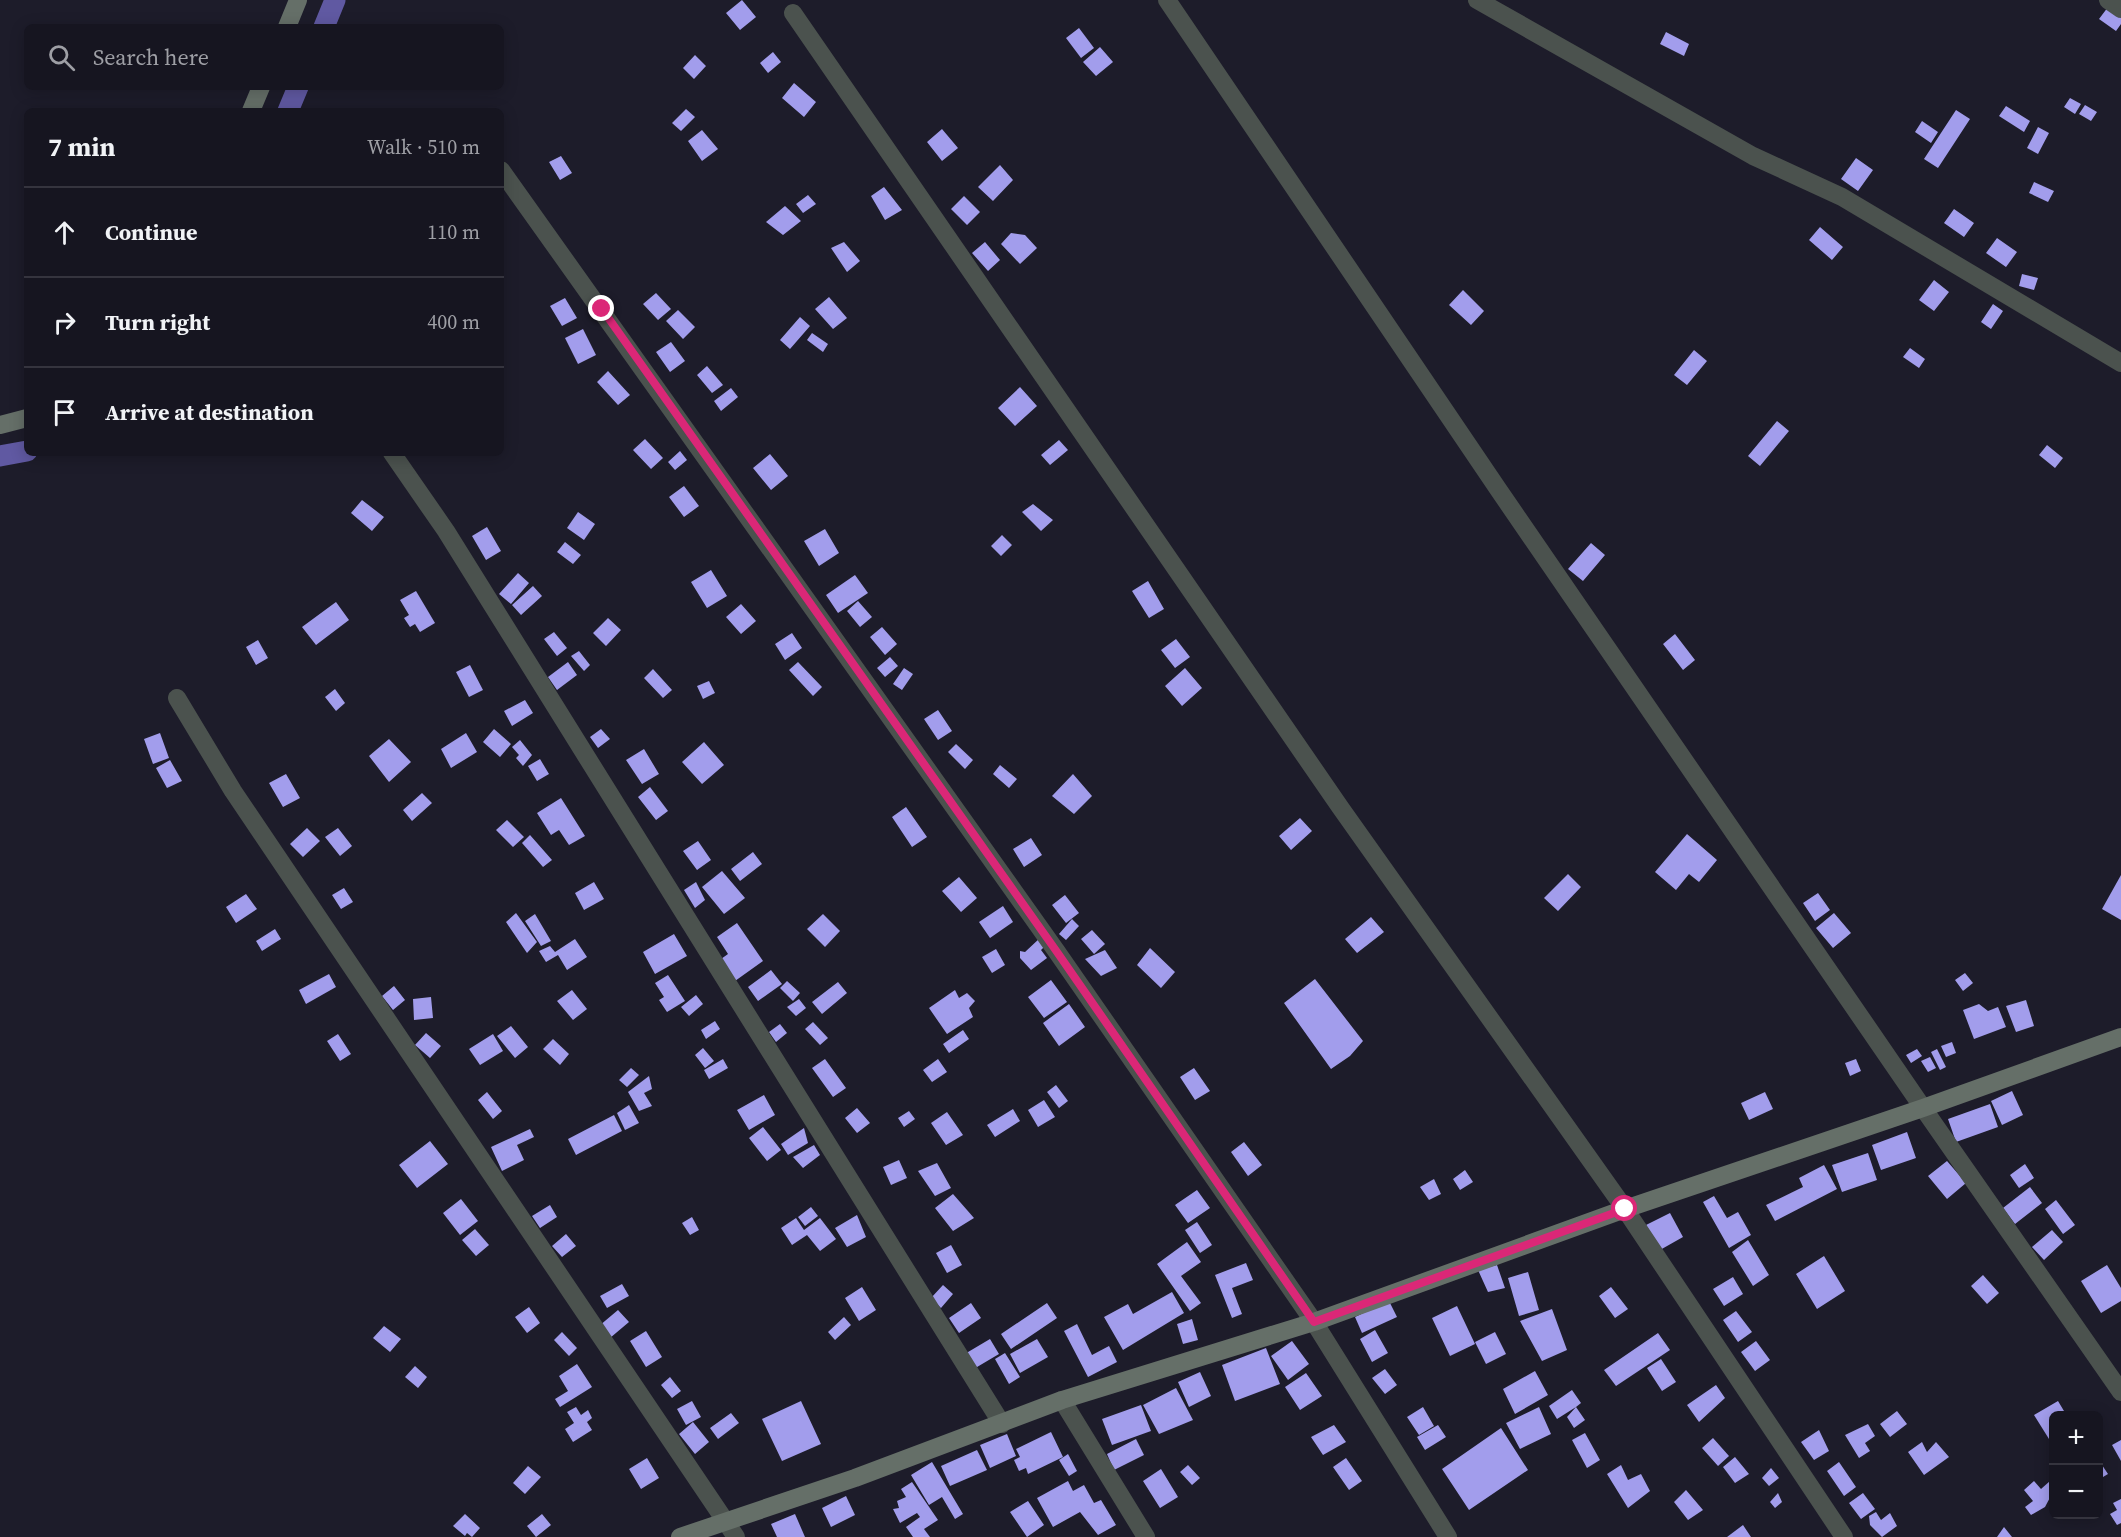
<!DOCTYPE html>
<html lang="en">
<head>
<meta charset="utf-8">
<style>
  :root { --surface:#161520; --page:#1f1e29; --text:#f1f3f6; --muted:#9e9fa5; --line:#35343e }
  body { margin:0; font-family:"Source Serif 4",serif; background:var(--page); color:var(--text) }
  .controls { position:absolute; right:18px; bottom:18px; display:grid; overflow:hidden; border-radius:9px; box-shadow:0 3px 15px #0003 }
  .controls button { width:54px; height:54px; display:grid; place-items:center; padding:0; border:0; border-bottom:2px solid var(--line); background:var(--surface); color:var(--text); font:30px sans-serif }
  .stop { position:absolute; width:18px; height:18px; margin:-14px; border:4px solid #db2777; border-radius:50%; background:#fff }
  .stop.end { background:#db2777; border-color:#fff; box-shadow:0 2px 6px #0008 }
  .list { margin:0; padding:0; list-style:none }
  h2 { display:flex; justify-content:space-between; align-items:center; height:78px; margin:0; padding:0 24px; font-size:26px }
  h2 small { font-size:20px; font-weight:400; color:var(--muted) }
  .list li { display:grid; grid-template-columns:39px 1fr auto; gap:18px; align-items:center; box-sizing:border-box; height:90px; padding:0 24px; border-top:2px solid var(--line) }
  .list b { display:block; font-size:22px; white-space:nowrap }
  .list em { font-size:20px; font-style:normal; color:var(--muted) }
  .icon { flex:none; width:33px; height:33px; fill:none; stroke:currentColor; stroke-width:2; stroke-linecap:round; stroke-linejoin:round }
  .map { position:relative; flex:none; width:2121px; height:1537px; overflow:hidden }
  .search { position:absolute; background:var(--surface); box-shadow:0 3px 15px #0003; left:24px; top:24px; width:480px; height:66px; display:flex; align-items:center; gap:15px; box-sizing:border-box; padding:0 21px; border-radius:9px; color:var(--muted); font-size:22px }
  .panel { position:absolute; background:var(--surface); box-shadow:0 3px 15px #0003; left:24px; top:108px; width:480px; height:348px; border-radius:9px }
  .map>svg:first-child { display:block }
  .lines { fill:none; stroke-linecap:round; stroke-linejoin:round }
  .canal { stroke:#6059a2; stroke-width:21 }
  .building { fill:#a29dec }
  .street { stroke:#4b524e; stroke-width:18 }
  .secondary { stroke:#656f68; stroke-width:18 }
  .route { stroke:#db2777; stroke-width:8 }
</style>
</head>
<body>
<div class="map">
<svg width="2121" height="1537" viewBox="0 0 2121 1537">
  <rect width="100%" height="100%" fill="#1d1c2a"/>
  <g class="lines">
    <path class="canal" d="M324 27 335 0
      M288 111 298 87
      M0 456 27 451"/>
  </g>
  <path class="building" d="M742 0 756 17 740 30 726 13Z
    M2108 7 2121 17V24L2116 31 2099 19Z
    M1079 28 1094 48 1081 58 1066 38Z
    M1666 32 1689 44 1684 56 1660 44Z
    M1100 47 1113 62 1096 76 1083 62Z
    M773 52 781 62 768 73 760 63Z
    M695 55 706 66 694 79 683 68Z
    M794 83 816 102 804 117 782 98Z
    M2070 98 2081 104 2075 114 2064 107Z
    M2085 105 2097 112 2091 121 2079 114Z
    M2006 106 2030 121 2024 132 1999 116Z
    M686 109 695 117 681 131 672 123Z
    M1956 110 1970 119 1938 168 1924 159Z
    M1922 121 1938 132 1931 143 1915 132Z
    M2038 127 2049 133 2038 154 2027 148Z
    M942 129 958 148 942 161 927 142Z
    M702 130 718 149 702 161 688 141Z
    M561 156 572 173 560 180 549 162Z
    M1856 158 1873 170 1858 191 1841 179Z
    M1000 165 1013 180 993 201 978 187Z
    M2034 182 2054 191 2048 202 2029 193Z
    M884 187 902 210 885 220 871 196Z
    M808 195 816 204 803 213 796 204Z
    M964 196 980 212 967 225 951 209Z
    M785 206 801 221 783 235 766 222Z
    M1954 209 1974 223 1964 237 1944 223Z
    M1820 227 1843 247 1832 260 1809 240Z
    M1011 233 1025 235 1037 248 1020 264 1001 244Z
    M1997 238 2017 252 2006 267 1986 253Z
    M844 242 860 261 847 272 831 248Z
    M985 242 1000 260 988 271 972 253Z
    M2022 274 2038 278 2034 290 2019 286Z
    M1934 280 1949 292 1934 311 1919 300Z
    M1463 290 1484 311 1471 325 1449 305Z
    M656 293 671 309 658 320 643 304Z
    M829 297 847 318 833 329 815 309Z
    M565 298 577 318 562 326 550 306Z
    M1993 304 2003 311 1991 329 1981 322Z
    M678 310 695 327 683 339 666 321Z
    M800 317 810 326 790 349 780 340Z
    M583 329 596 355 578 364 565 338Z
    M812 333 828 344 823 352 807 340Z
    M671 342 685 361 670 372 656 352Z
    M1910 348 1925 359 1919 368 1903 357Z
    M1694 350 1707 361 1687 385 1674 375Z
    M707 366 723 385 712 393 697 375Z
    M608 371 630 395 618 405 597 382Z
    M1020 387 1037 406 1015 426 998 408Z
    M731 388 738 397 721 411 714 401Z
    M1777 421 1789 431 1760 466 1748 456Z
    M645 439 663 458 651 469 633 450Z
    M1059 440 1068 450 1050 465 1041 455Z
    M2047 445 2063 458 2055 468 2039 455Z
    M680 451 687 460 675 470 668 462Z
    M770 454 788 476 771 490 753 468Z
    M684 486 699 506 684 517 669 497Z
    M362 500 384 517 372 531 351 513Z
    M1033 504 1053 520 1041 531 1022 512Z
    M578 512 595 524 584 540 567 528Z
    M487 527 501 551 486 560 472 536Z
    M825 529 839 553 819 566 804 541Z
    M1002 535 1012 545 1001 556 991 546Z
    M565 542 581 555 573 564 557 552Z
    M1591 543 1605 555 1583 581 1568 569Z
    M711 570 727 596 707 608 691 582Z
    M518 573 529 583 511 604 499 594Z
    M855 575 868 593 838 613 826 595Z
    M1148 581 1164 609 1149 618 1132 591Z
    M533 586 542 596 521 615 512 605Z
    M416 591 435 623 420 632 415 624 410 627 404 618 409 615 400 600Z
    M858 601 872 617 860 627 847 611Z
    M336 602 349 620 316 645 302 627Z
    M741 604 756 621 741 634 726 617Z
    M608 618 621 630 606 646 593 633Z
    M882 627 897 644 885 655 870 637Z
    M554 632 567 648 557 656 544 639Z
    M792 633 802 648 785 660 775 644Z
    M1675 634 1695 660 1683 670 1663 644Z
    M1176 639 1190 657 1175 668 1161 650Z
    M258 640 268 658 256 665 246 647Z
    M579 651 590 665 584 671 571 656Z
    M890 657 898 666 885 677 877 668Z
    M568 662 577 675 557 690 548 677Z
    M798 662 822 687 813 696 789 670Z
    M470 665 483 690 469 697 456 672Z
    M904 668 913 674 902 690 893 684Z
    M1185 668 1202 688 1182 706 1165 686Z
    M653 669 672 690 663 698 644 678Z
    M709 681 715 693 703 699 697 686Z
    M335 689 345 703 336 711 325 697Z
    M525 700 533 713 512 726 504 711Z
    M938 710 952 731 938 740 924 719Z
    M494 729 511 744 500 757 483 742Z
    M601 729 610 739 598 748 590 737Z
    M160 733 169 758 153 764 144 739Z
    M466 733 477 752 451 768 441 749Z
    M389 739 411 762 389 782 369 756Z
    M520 740 532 755 523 766 516 758 519 755 512 747Z
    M704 742 724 765 702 784 682 762Z
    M956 744 973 760 965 769 948 752Z
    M644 749 659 774 642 784 626 760Z
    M540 759 549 774 537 781 528 766Z
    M170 760 182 781 167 788 156 768Z
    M1000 765 1017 779 1009 788 993 774Z
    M286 774 300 798 283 807 269 783Z
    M1073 774 1092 796 1074 814 1052 796Z
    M650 787 668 811 656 820 638 797Z
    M422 793 432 803 412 821 403 810Z
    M561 798 585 836 569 845 559 830 551 835 537 813Z
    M906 807 927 837 912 847 892 817Z
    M1300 818 1312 831 1291 850 1279 836Z
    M507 820 524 837 513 847 496 830Z
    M307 828 320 841 303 857 290 844Z
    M338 828 352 846 340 856 325 837Z
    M1687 834 1717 860 1699 882 1689 874 1676 890 1655 872Z
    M530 835 552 860 543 867 522 843Z
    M1031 838 1042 855 1024 867 1013 849Z
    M698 841 711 860 697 870 683 851Z
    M753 852 762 864 740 881 731 869Z
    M722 871 745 898 724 914 702 887Z
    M1568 874 1581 887 1558 911 1544 898Z
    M2121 875V920L2102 909Z
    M959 877 977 898 961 912 942 891Z
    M594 882 604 899 584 910 575 893Z
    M696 882 705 900 695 908 684 890Z
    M344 888 353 902 341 909 332 895Z
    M1818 893 1830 910 1815 921 1803 903Z
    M246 894 257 909 236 923 226 907Z
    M1065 895 1079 913 1066 923 1052 905Z
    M1003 906 1013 922 990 938 979 922Z
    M516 913 537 942 527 953 506 922Z
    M1834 913 1851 933 1833 948 1816 928Z
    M535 914 551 941 541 946 525 921Z
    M823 914 840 931 825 947 807 929Z
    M1371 917 1384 932 1357 953 1345 939Z
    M1072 919 1079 926 1066 940 1059 934Z
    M737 923 763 961 735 981 721 959 728 954 717 937Z
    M275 929 281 939 262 951 256 941Z
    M1092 930 1105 944 1094 954 1081 939Z
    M674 934 687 956 655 974 643 952Z
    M1040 938 1046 945 1041 950 1047 958 1031 970 1020 958V951L1025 952Z
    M575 939 587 957 567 970 558 955 546 962 539 951 550 946 555 952Z
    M1150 948 1175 972 1161 988 1137 965Z
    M996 949 1005 965 992 973 982 957Z
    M1105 950 1117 968 1101 976 1085 959Z
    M771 970 782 984 758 1001 748 987Z
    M1965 973 1973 983 1963 991 1955 980Z
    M329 974 336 987 306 1004 299 990Z
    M668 975 685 1001 667 1012 659 1000 664 997 655 983Z
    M1315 979 1363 1041 1350 1056 1331 1069 1284 1003Z
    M1051 980 1067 1002 1044 1018 1028 997Z
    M787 981 800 993 793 1001 780 988Z
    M838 982 847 993 822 1014 812 1002Z
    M394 986 405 1000 393 1010 382 996Z
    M572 990 587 1009 573 1020 557 1001Z
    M955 990 959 998 967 993 975 1001 969 1008 973 1017 947 1034 929 1008Z
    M696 995 703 1004 689 1016 681 1007Z
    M431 997 433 1018 414 1020 413 999Z
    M799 999 806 1008 796 1016 787 1007Z
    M2026 1000 2034 1026 2016 1032 2006 1006Z
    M1069 1004 1085 1027 1059 1046 1043 1023Z
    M1979 1004 1988 1011 1998 1007 2006 1027 1974 1039 1963 1010Z
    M715 1021 720 1029 706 1039 701 1030Z
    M813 1022 828 1038 820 1045 805 1029Z
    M780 1024 787 1033 776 1042 769 1032Z
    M511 1026 528 1047 515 1058 497 1036Z
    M963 1030 969 1039 949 1053 943 1044Z
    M426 1033 441 1046 430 1058 415 1045Z
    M338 1034 351 1054 340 1061 327 1041Z
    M493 1034 503 1051 480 1065 469 1049Z
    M553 1039 569 1054 560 1065 543 1049Z
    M1952 1042 1956 1053 1946 1057 1941 1046Z
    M703 1048 714 1061 705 1068 695 1055Z
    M1917 1049 1922 1056 1911 1063 1906 1055Z
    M1937 1049 1946 1067 1940 1070 1931 1052Z
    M1930 1057 1936 1068 1928 1072 1921 1061Z
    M723 1059 728 1068 709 1079 704 1070Z
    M825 1059 846 1088 833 1097 812 1068Z
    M938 1059 947 1072 932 1082 923 1070Z
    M1856 1059 1861 1071 1850 1076 1845 1063Z
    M631 1068 639 1075 627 1087 619 1080Z
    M1194 1068 1210 1091 1195 1100 1180 1077Z
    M649 1076 652 1089 644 1093 652 1106 639 1111 628 1092Z
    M1056 1085 1068 1101 1059 1108 1047 1092Z
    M2012 1091 2023 1115 2002 1125 1991 1101Z
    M487 1092 502 1111 493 1119 478 1100Z
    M1765 1092 1773 1109 1749 1120 1741 1103Z
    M764 1095 775 1115 749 1130 737 1110Z
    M1044 1100 1055 1117 1038 1127 1028 1110Z
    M1990 1104 1998 1127 1956 1142 1948 1119Z
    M629 1105 639 1123 625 1130 617 1113Z
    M857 1108 870 1123 857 1133 845 1118Z
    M1013 1109 1020 1121 995 1137 987 1125Z
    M909 1111 915 1119 904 1127 898 1118Z
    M947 1112 963 1135 946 1145 931 1123Z
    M614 1115 622 1131 576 1155 568 1139Z
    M763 1127 781 1150 767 1161 749 1138Z
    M804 1128 808 1143 788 1155 781 1144Z
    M530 1129 534 1137 517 1145 524 1160 502 1171 491 1147Z
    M1907 1132 1916 1158 1881 1170 1872 1145Z
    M430 1141 448 1164 417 1188 399 1165Z
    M1244 1142 1262 1165 1248 1176 1231 1152Z
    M814 1145 820 1155 803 1168 793 1157Z
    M1868 1153 1877 1180 1842 1192 1832 1165Z
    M899 1160 907 1178 891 1185 883 1167Z
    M1947 1161 1966 1183 1947 1199 1928 1176Z
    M937 1163 951 1188 935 1196 918 1171Z
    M2025 1164 2034 1178 2019 1188 2010 1175Z
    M1824 1165 1837 1189 1775 1221 1766 1205 1803 1187 1799 1178Z
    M1465 1170 1473 1182 1460 1190 1453 1179Z
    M1434 1179 1441 1194 1429 1200 1420 1187Z
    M2030 1187 2042 1203 2015 1224 2003 1208Z
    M1197 1190 1210 1208 1188 1223 1175 1205Z
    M953 1194 974 1218 953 1231 935 1208Z
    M1714 1196 1727 1218 1738 1212 1751 1235 1729 1248 1703 1202Z
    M461 1199 478 1221 460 1235 443 1213Z
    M2056 1200 2075 1225 2063 1234 2045 1209Z
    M550 1205 557 1217 540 1228 532 1216Z
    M811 1207 818 1216 805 1226 798 1217Z
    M1670 1213 1683 1237 1660 1250 1646 1225Z
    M857 1215 866 1237 847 1247 835 1228Z
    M692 1217 699 1230 690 1235 682 1223Z
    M796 1218 804 1230 820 1218 836 1239 820 1251 807 1235 792 1245 781 1228Z
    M1197 1222 1212 1245 1200 1253 1185 1230Z
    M475 1229 489 1245 476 1256 462 1240Z
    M2052 1230 2063 1242 2044 1260 2032 1247Z
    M566 1234 576 1246 562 1257 552 1246Z
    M1748 1240 1769 1275 1753 1286 1732 1252Z
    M1187 1242 1201 1262 1181 1276 1201 1303 1190 1311 1157 1264Z
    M951 1245 962 1265 947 1273 936 1253Z
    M1824 1256 1845 1291 1817 1309 1796 1274Z
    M1246 1263 1253 1280 1232 1288 1242 1314 1232 1318 1215 1275Z
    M1497 1265 1505 1288 1488 1292 1478 1270Z
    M2107 1265 2121 1288V1301L2101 1313 2081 1281Z
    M1528 1272 1539 1310 1519 1316 1508 1278Z
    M1983 1275 1999 1293 1987 1304 1971 1286Z
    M1733 1277 1743 1294 1724 1306 1713 1289Z
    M622 1284 629 1296 607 1308 600 1296Z
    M943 1285 953 1294 941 1308 931 1298Z
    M862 1287 876 1310 859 1321 845 1298Z
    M1611 1287 1628 1309 1615 1318 1599 1296Z
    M1172 1292 1184 1313 1123 1350 1104 1317 1128 1304 1133 1314Z
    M1389 1301 1397 1317 1362 1333 1355 1317Z
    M971 1303 981 1318 959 1333 949 1318Z
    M1047 1303 1057 1318 1011 1349 1001 1334Z
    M1457 1306 1475 1344 1450 1356 1432 1318Z
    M529 1307 540 1323 527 1333 515 1317Z
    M1552 1309 1567 1350 1542 1361 1520 1321Z
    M618 1310 629 1322 610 1338 599 1326Z
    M1736 1311 1752 1332 1738 1342 1723 1320Z
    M844 1317 851 1325 835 1340 828 1332Z
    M1192 1319 1198 1340 1183 1344 1177 1324Z
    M1077 1324 1092 1355 1109 1346 1117 1362 1088 1377 1064 1331Z
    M384 1326 401 1339 390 1352 373 1338Z
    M1375 1330 1388 1353 1372 1362 1360 1339Z
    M646 1331 662 1357 646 1367 630 1341Z
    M562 1332 577 1348 569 1356 554 1340Z
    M1495 1332 1506 1354 1486 1364 1475 1342Z
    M1658 1333 1670 1350 1616 1386 1604 1370Z
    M990 1339 999 1354 972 1370 963 1355Z
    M1037 1339 1048 1357 1020 1373 1010 1354Z
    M1292 1341 1309 1364 1288 1380 1271 1356Z
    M1756 1341 1770 1360 1755 1371 1741 1352Z
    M1266 1348 1280 1384 1235 1401 1222 1365Z
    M1005 1353 1020 1377 1009 1384 995 1359Z
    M1661 1359 1676 1382 1662 1391 1647 1368Z
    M577 1364 592 1387 560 1407 555 1399 568 1391 559 1376Z
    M415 1366 427 1377 418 1388 405 1377Z
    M1385 1369 1397 1385 1385 1394 1372 1378Z
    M1535 1371 1548 1395 1515 1414 1503 1389Z
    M1200 1372 1211 1396 1189 1407 1178 1382Z
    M1306 1373 1322 1396 1300 1410 1285 1387Z
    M670 1377 681 1391 672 1398 661 1385Z
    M1716 1385 1725 1398 1699 1422 1687 1405Z
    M1176 1388 1193 1420 1159 1434 1143 1405Z
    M1572 1390 1581 1403 1576 1407 1585 1420 1574 1428 1567 1417 1576 1407 1557 1419 1549 1406Z
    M692 1401 701 1417 686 1425 677 1409Z
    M801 1401 821 1444 782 1461 762 1419Z
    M2058 1401 2067 1416H2054V1447L2034 1415Z
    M1141 1405 1151 1431 1112 1445 1102 1419Z
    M576 1407 581 1415 588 1410 592 1418 587 1422 592 1430 573 1442 565 1429 574 1423 567 1412Z
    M1423 1407 1434 1426 1419 1435 1407 1417Z
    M1539 1407 1551 1434 1520 1449 1506 1423Z
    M1897 1411 1907 1424 1890 1437 1880 1424Z
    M731 1413 739 1423 718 1439 710 1428Z
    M693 1422 709 1442 695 1454 679 1434Z
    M1868 1424 1875 1436 1865 1443 1870 1451 1859 1458 1845 1435Z
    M1334 1425 1346 1442 1323 1455 1311 1437Z
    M1438 1425 1446 1437 1425 1450 1417 1437Z
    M1501 1428 1528 1470 1469 1510 1442 1469Z
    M1819 1430 1829 1451 1814 1460 1801 1442Z
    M1051 1432 1063 1457 1028 1474 1026 1468 1019 1471 1014 1460 1020 1457 1016 1449Z
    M1585 1433 1600 1460 1587 1468 1572 1440Z
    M1007 1434 1016 1456 990 1468 980 1445Z
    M1713 1438 1729 1456 1718 1466 1702 1448Z
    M1136 1439 1144 1455 1114 1470 1107 1454Z
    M2121 1440V1461L2112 1445Z
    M1922 1442 1927 1452 1936 1442 1949 1457 1924 1475 1908 1452Z
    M977 1450 987 1470 950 1486 941 1466Z
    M1068 1454 1077 1471 1069 1476 1059 1460Z
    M1735 1457 1749 1474 1735 1483 1723 1467Z
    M647 1458 659 1478 641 1489 629 1469Z
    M1346 1458 1362 1481 1349 1490 1333 1467Z
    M2098 1459 2108 1474 2098 1480Z
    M932 1462 963 1514 955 1519 942 1497 929 1505 911 1475Z
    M1839 1462 1856 1487 1844 1496 1827 1471Z
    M1188 1465 1200 1478 1192 1485 1180 1472Z
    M1621 1465 1628 1480 1641 1474 1650 1491 1628 1508 1607 1474Z
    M528 1466 541 1477 525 1494 513 1483Z
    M1771 1468 1779 1478 1769 1486 1762 1478Z
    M1161 1469 1178 1497 1160 1508 1143 1481Z
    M1068 1481 1073 1491 1084 1485 1094 1503 1101 1500 1116 1525 1098 1535 1080 1512 1053 1527 1037 1498Z
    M2034 1481 2041 1489 2050 1481 2054 1490 2045 1507 2031 1515 2025 1507 2033 1501 2024 1490Z
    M912 1482 938 1520 924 1529 930 1537H913L906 1527 920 1517 917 1513 900 1523 893 1509 899 1508 897 1501 906 1497 901 1489Z
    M1686 1490 1703 1510 1688 1520 1674 1502Z
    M1778 1493 1782 1502 1775 1508 1770 1502Z
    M1863 1493 1875 1509 1861 1519 1849 1503Z
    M846 1496 855 1515 831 1527 822 1508Z
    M2121 1499V1523L2117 1525 2110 1514 2117 1510 2113 1503Z
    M1028 1501 1044 1525 1027 1537 1010 1512Z
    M1876 1512 1881 1520 1890 1513 1897 1526 1882 1537 1870 1525 1869 1516Z
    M465 1514 480 1528 472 1537 467 1533 465 1536 453 1526Z
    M542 1514 551 1525 536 1537 527 1526Z
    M795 1514 805 1537H777L771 1524Z
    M1743 1525 1751 1537H1727Z
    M2004 1527 2012 1537H1997Z"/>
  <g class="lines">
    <path class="street" d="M1167 0 1498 489 1923 1108 2121 1392
      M1477 0 1753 156 1842 197 2121 363
      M2108 0 2121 9
      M793 13 1340 807 1625 1209 1844 1537
      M501 170 1057 952 1314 1322 1448 1537
      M392 453 446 531 1002 1424
      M177 698 233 791 736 1537
      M1062 1400 1146 1537"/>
    <path class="secondary" d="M287 27 298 0
      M251 111 261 87
      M0 425 27 418
      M680 1537 855 1478 1062 1400 1314 1322 1625 1209 1923 1108 2121 1037"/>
  </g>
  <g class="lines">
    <path class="route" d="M602 309 1057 952 1314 1322 1625 1209"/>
  </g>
</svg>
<div class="controls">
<button>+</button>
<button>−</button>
</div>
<div class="stop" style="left:1625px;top:1209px"></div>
<div class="stop end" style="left:602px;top:309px"></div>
<div class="search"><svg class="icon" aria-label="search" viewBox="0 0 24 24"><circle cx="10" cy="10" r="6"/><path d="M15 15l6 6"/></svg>Search here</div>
<section class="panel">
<h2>7 min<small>Walk · 510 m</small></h2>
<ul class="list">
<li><svg class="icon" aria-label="ahead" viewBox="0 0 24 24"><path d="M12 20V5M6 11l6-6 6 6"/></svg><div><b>Continue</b></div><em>110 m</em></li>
<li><svg class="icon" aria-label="right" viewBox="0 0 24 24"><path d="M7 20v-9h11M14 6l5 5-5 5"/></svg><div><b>Turn right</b></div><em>400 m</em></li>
<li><svg class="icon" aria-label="arrive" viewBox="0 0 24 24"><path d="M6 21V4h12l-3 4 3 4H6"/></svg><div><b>Arrive at destination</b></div></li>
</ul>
</section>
</div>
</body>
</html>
